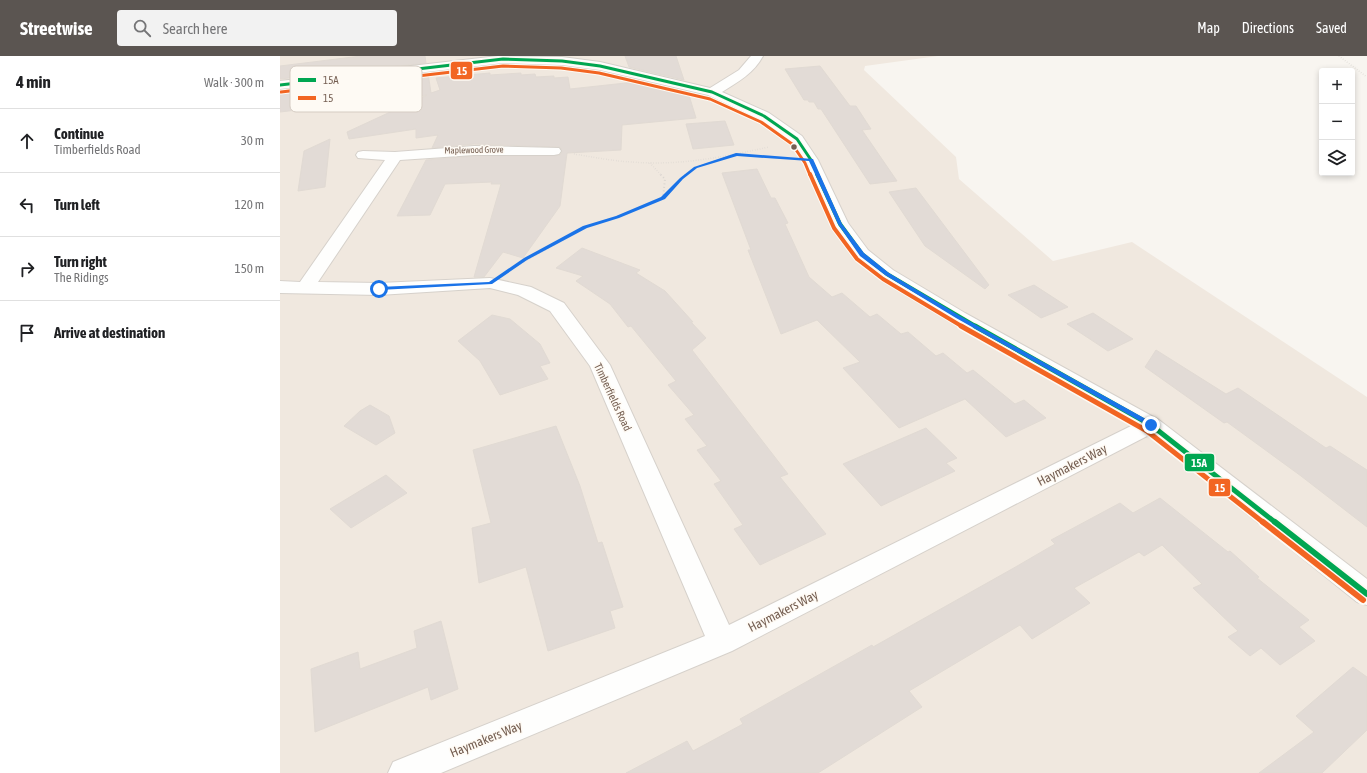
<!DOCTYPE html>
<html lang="en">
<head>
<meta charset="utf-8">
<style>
  :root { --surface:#fff; --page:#f2f2f2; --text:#202124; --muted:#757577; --line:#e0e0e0; --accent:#5b5551 }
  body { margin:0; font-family:"Asap Condensed",sans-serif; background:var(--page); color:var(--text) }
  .controls { position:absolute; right:12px; top:12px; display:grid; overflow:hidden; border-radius:4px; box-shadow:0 2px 6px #0003 }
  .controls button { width:36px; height:36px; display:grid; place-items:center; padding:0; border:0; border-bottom:1px solid var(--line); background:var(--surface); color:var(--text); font:20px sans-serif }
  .stop { position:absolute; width:12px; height:12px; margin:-9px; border:3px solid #1a73e8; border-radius:50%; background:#fff }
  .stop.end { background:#1a73e8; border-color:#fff; box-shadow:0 1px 4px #0008 }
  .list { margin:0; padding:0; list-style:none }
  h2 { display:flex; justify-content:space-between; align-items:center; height:52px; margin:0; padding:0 16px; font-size:17px }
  h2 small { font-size:13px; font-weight:400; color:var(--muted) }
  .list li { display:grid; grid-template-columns:26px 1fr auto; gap:12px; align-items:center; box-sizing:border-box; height:64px; padding:0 16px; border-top:1px solid var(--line) }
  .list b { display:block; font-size:15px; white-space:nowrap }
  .list p { margin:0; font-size:13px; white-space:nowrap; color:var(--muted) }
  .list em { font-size:13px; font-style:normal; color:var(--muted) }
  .icon { flex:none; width:22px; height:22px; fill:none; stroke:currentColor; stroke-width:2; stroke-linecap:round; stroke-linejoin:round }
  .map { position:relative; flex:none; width:1087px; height:717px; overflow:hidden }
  header { display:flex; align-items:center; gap:24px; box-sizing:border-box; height:56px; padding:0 20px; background:var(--accent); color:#fff }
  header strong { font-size:19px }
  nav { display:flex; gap:22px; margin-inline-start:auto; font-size:14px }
  .search { width:280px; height:36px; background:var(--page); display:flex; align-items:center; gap:10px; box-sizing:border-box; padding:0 14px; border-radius:4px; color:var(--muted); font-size:15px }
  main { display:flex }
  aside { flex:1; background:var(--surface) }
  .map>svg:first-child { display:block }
  .residential { fill:#f0e8df }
  .building { fill:#e2dbd6; stroke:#e1dad3 }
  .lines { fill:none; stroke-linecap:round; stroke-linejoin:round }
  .minor-casing { stroke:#d6d1cb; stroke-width:2 }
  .path-far1 { stroke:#dad5d0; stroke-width:1.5; stroke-dasharray:0.5 2; stroke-linecap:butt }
  .path { stroke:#dad5d0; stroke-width:2; stroke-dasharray:1 2.5; stroke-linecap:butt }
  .minor { fill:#fefefd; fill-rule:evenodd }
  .bus-1-far3-casing { stroke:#fefaf4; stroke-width:5 }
  .bus-1-far2-casing { stroke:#fefaf4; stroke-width:6 }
  .bus-1-far1-casing { stroke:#fefaf4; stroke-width:8 }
  .bus-1-casing { stroke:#fefaf4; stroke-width:10 }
  .bus-2-far3-casing { stroke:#fefaf4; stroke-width:5 }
  .bus-2-far2-casing { stroke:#fefaf4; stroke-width:6 }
  .bus-2-far1-casing { stroke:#fefaf4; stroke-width:8 }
  .bus-2-casing { stroke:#fefaf4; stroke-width:10 }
  .bus-1-far3 { stroke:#00a651; stroke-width:3 }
  .bus-1-far2 { stroke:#00a651; stroke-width:4 }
  .bus-1-far1 { stroke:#00a651; stroke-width:5 }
  .bus-1 { stroke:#00a651; stroke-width:6 }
  .bus-2-far3 { stroke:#f26522; stroke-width:3 }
  .bus-2-far2 { stroke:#f26522; stroke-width:4 }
  .bus-2-far1 { stroke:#f26522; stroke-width:5 }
  .bus-2 { stroke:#f26522; stroke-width:6 }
  .route { fill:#1a73e8 }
  .bus-dot { fill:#755f52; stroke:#fefaf4; stroke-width:1.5 }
  .labels { text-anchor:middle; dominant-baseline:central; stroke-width:3; stroke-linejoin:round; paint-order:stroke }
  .far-street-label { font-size:9px; fill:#755f52; stroke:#fefaf4 }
  .street-label { font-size:11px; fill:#755f52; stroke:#fefaf4 }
  .near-street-label { font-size:13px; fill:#755f52; stroke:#fefaf4 }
  .key { fill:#fefaf4; stroke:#d5ccc3; stroke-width:1 }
  .key-label { font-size:11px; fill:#755f52 }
  .line-badge { stroke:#fefaf4; stroke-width:1.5 }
  .badge-label { font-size:11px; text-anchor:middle; font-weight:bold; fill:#fff }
</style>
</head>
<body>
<header>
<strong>Streetwise</strong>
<div class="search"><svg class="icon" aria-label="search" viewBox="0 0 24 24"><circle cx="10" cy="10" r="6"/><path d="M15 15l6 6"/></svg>Search here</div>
<nav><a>Map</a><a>Directions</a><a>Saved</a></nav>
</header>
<main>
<aside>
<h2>4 min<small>Walk · 300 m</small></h2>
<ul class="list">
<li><svg class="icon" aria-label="ahead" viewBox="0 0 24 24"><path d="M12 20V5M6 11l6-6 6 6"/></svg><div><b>Continue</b><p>Timberfields Road</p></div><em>30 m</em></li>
<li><svg class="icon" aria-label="left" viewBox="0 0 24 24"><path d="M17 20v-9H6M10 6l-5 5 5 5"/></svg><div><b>Turn left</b></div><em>120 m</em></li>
<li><svg class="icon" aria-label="right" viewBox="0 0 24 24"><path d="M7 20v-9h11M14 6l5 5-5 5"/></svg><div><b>Turn right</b><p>The Ridings</p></div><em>150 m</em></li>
<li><svg class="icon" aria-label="arrive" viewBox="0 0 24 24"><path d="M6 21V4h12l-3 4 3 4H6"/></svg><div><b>Arrive at destination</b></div></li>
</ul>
</aside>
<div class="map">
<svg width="1087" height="717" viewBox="0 0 1087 717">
  <rect width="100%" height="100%" fill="#f8f5f0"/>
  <path class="residential" d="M0 0H658L585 10 584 14 676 101 679 123 773 205 852 186 1087 341V717H0Z"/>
  <path class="building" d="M81 0H145L146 7 0 23V10Z
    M345 0H396L404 24 349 11Z
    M540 10 570 50H576L591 73 582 74 617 125 590 128 541 53H538L534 46H529L528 44H524L505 13Z
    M148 17 151 37 160 34 156 22 210 17V19L241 17V19L255 18 256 21 274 20V22L288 21 290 33 355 26 354 23 408 36 416 62 342 69 341 94 287 97 280 150 243 202 223 196 204 221H194L221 128H211L212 126 165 128 150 159 117 160 146 104 194 100H274L280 99 282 96 280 91 194 88 152 92 158 79 136 82V73L69 83 67 76 147 39 0 56V34Z
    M445 65 454 89 413 93 406 68Z
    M50 83 45 131 18 135 24 95Z
    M477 113 491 142H495L508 167 505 168 529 221 552 241 562 237 590 261 597 258 621 278 628 276 656 300 663 297 687 317 693 314 735 348 744 344 766 362 726 381 685 343 619 372 563 312 580 306 537 264 501 278 468 194H471L442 117Z
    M636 132 709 229 705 233 645 190 609 136Z
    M302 192 360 214 356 217 385 235 413 266H411L426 282 412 294 508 418 500 421 546 478 480 509 454 473 463 469 434 428 441 425 417 394 427 390 405 363 414 359 388 329 396 325 351 270 348 271 330 248 296 225 303 220 276 212Z
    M754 229 788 251 761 262 728 239Z
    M813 257 853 283 828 295 787 268Z
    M212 259 230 263 260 288 270 307 260 310 268 323 220 339 200 305 178 285Z
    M876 294 946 338 958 332 1046 392 1050 390 1087 414V471L1021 420 947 366 944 367 865 311Z
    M90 349 109 360 115 377 96 389 64 370 80 355Z
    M276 370 300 430 318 487 322 486 343 551 330 555 335 572 268 595 246 511 199 527 192 472 211 467 193 394Z
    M646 372 677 402 666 407 675 415 601 450 563 408Z
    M106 419 127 437 71 472 50 453Z
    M880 442 948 496 950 495 979 521 977 522 1029 564 1019 571 1035 585 1000 609 981 592 970 600 948 581 958 575 913 532 922 528 882 489 864 500 859 496 794 532 810 547 752 583 740 569 629 635 642 651 538 717H346L407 685 413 695 463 668 460 663 592 589 593 591 732 513 775 488 771 484 840 447 853 457Z
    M161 565 178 633 151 644 148 631 35 676 31 613 78 596 80 613 137 592 134 575Z
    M1073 611 1087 621V674L1042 717H979L1034 676 1016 660Z"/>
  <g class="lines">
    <defs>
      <path id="minor" d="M218 0 282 1 320 6 430 32 459 14 471 0H483C474 17 458 26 442 36L489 57 522 80 538 104 568 167 588 194 613 214 685 257 879 364 1087 523V549L1077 546 869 379 452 595 161 717H108L113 706 425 580 310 310 270 255 238 239 210 232 99 239 0 237V225L20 226 105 104 78 102 76 99 78 96 83 95 115 96 194 90 279 92 281 95 279 98 274 99H194L120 104 38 226 99 227 210 222 251 231 284 247 330 309 449 569 853 369 671 265 601 222 576 202 552 168 524 104 512 86 479 63 428 39 320 14 282 9 223 7 0 33V25Z"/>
    </defs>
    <use href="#minor" class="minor-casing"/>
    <path class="path-far1" d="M1059 0 1087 21
      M294 98C313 101 332 105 352 106 398 110 444 101 489 91
      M461 99 502 102
      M370 107 381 119
      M405 119 415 111 449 101"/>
    <path class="path" d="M383 142 406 118
      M234 211 305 171 337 161 383 142 385 123 380 118"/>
    <use href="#minor" class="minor"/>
    <defs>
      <path id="bus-1-far3" d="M0 29 223 3 282 5 320 10 432 36 484 60 517 83 531 104 538 119"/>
      <path id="bus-1-far2" d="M537 118 560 168 582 198 607 218 697 271"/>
      <path id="bus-1-far1" d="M695 270 871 369 996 467"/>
      <path id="bus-1" d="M995 466 1087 538"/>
      <path id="bus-2-far3" d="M1 36 223 10 281 12 319 17 430 43 481 66 512 88 525 107 530 119"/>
      <path id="bus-2-far2" d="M530 118 554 172 577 203 603 223 683 271"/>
      <path id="bus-2-far1" d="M681 270 867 375 984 467"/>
      <path id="bus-2" d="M983 466 1083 544"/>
    </defs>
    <use href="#bus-1-far3" class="bus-1-far3-casing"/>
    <use href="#bus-1-far2" class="bus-1-far2-casing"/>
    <use href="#bus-1-far1" class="bus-1-far1-casing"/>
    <use href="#bus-1" class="bus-1-casing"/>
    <use href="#bus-2-far3" class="bus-2-far3-casing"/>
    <use href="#bus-2-far2" class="bus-2-far2-casing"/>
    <use href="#bus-2-far1" class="bus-2-far1-casing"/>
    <use href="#bus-2" class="bus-2-casing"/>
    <use href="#bus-1-far3" class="bus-1-far3"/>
    <use href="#bus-1-far2" class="bus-1-far2"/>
    <use href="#bus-1-far1" class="bus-1-far1"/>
    <use href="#bus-1" class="bus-1"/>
    <use href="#bus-2-far3" class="bus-2-far3"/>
    <use href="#bus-2-far2" class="bus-2-far2"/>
    <use href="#bus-2-far1" class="bus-2-far1"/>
    <use href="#bus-2" class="bus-2"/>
  </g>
  <path class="route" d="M456 97 533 103 562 168 584 197 609 217 680 260 873 367V370H869L676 262 605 219 580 200 558 168 529 105 457 100 417 112 403 123 385 143 339 162 307 172 247 204 212 228 99 234 96 233 99 231 209 226 244 202 303 170 336 160 381 141 400 122 414 111Z"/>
  <circle class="bus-dot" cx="514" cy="91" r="3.5"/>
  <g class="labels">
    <g class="far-street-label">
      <text transform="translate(194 94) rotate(-1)">Maplewood Grove</text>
    </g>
    <g class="street-label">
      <text transform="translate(333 341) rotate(65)">Timberfields Road</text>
    </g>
    <g class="near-street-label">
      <text transform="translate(792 409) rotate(-27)">Haymakers Way</text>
      <text transform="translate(503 555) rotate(-27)">Haymakers Way</text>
      <text transform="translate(206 683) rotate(-22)">Haymakers Way</text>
    </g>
  </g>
  <rect x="10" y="10" width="132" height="46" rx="6" class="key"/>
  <rect x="18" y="22" width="18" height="4" fill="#00a651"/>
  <rect x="18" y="40" width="18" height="4" fill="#f26522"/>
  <g class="key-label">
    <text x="43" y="28">15A</text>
    <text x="43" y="46">15</text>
  </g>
  <g class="line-badge">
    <rect x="170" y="5" width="23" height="19" rx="4" fill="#f26522"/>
    <rect x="904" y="397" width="31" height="19" rx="4" fill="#00a651"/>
    <rect x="928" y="422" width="23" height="19" rx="4" fill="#f26522"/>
  </g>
  <g class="badge-label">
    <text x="182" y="19">15</text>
    <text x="919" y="411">15A</text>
    <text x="940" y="436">15</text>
  </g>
</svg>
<div class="controls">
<button>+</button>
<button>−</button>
<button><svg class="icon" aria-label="layers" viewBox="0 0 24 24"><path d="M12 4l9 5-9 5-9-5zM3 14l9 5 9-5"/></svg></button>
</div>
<div class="stop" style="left:99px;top:233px"></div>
<div class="stop end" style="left:871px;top:369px"></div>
</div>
</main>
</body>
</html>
